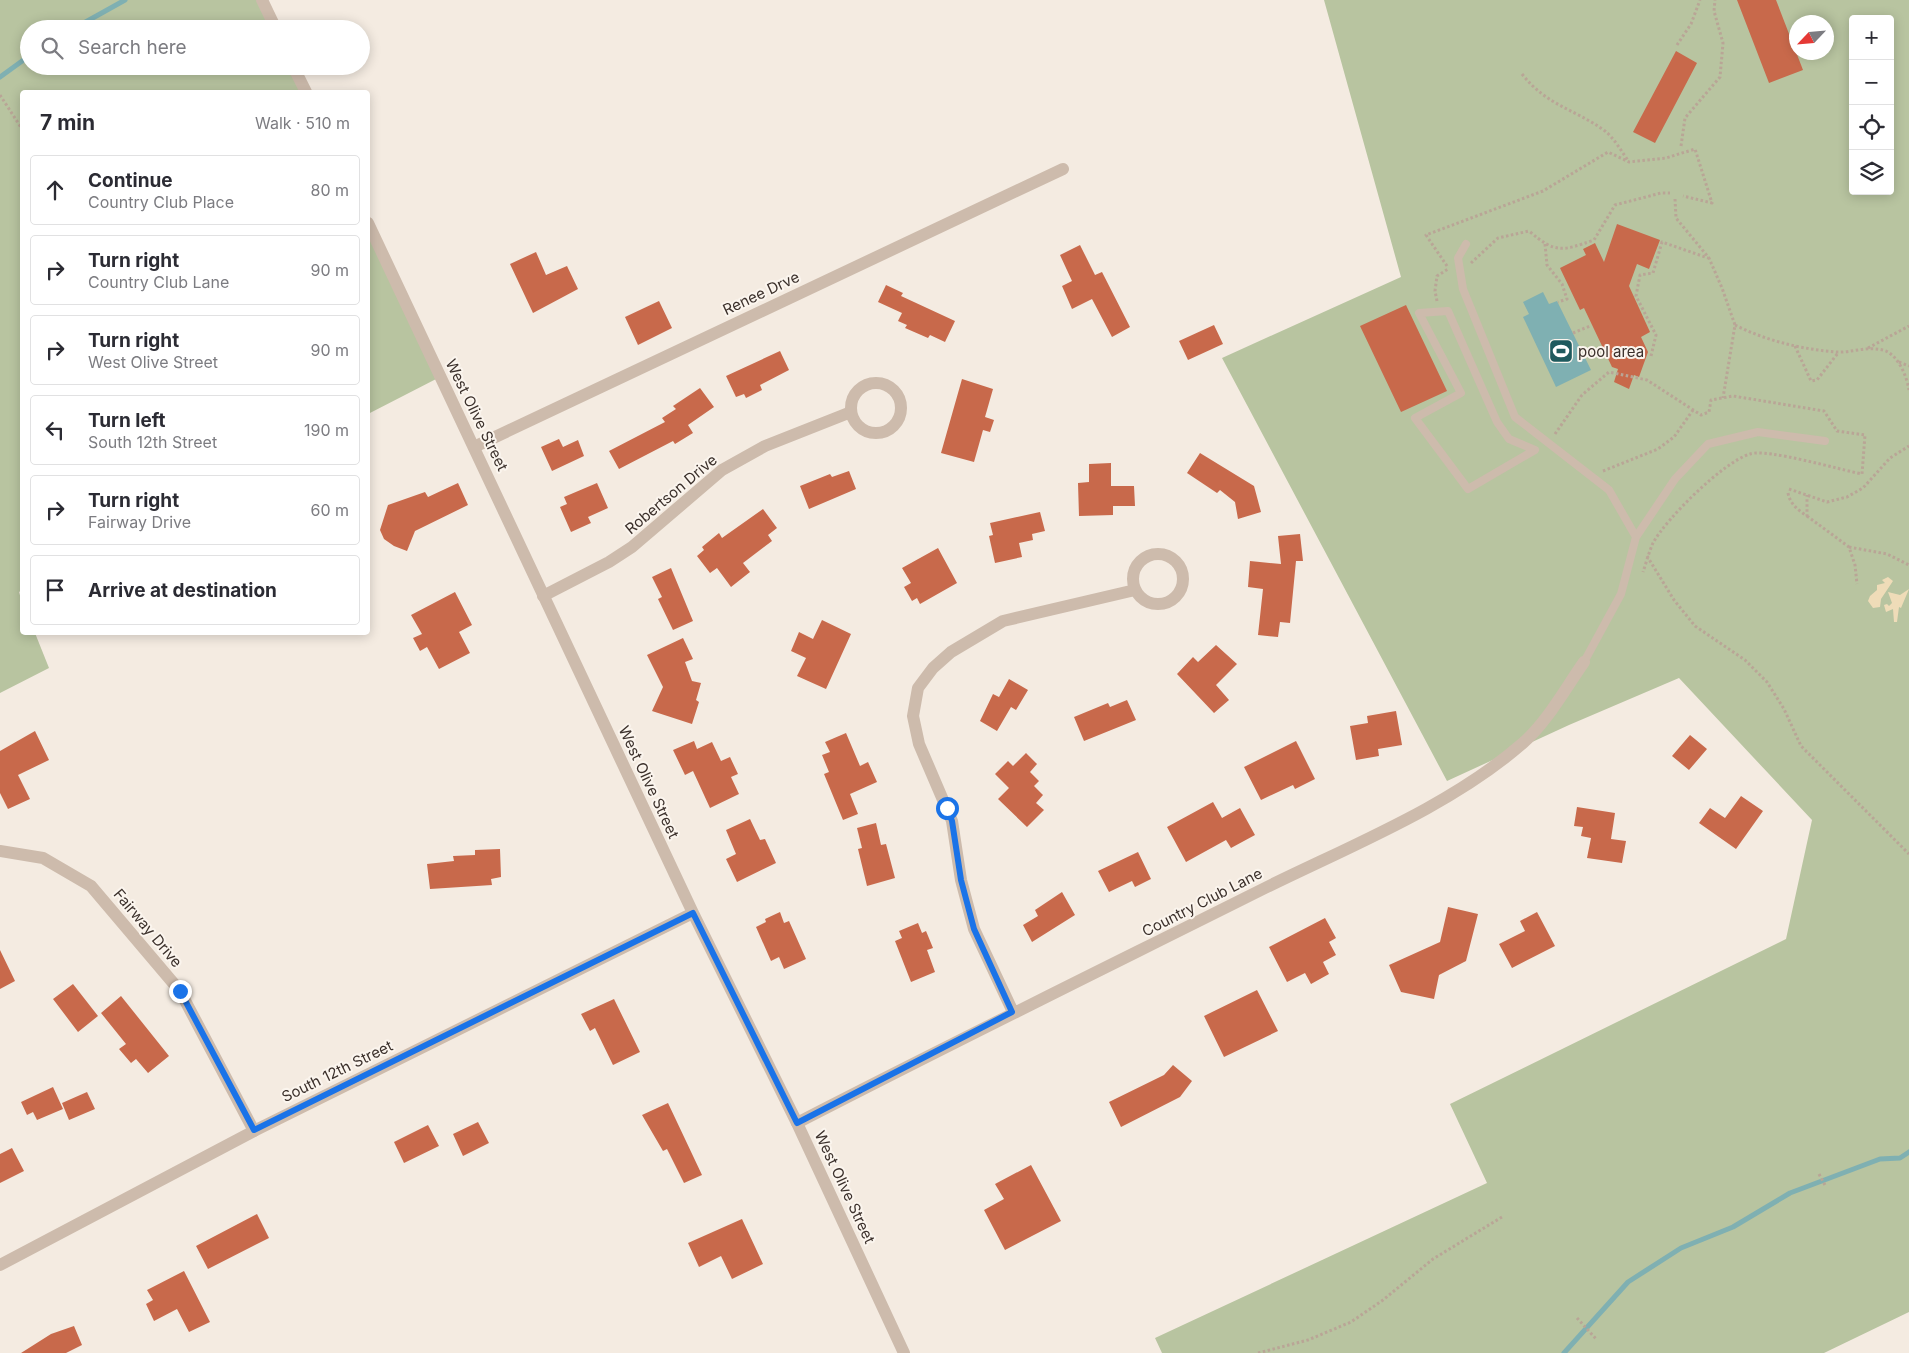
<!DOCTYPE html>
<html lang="en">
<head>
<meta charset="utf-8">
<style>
  :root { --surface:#fff; --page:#f2f2f3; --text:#2b2b33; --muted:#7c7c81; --line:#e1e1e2 }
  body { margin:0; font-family:Inter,sans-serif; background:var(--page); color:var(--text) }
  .controls { position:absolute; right:15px; top:15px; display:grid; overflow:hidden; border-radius:5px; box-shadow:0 2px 12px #0003 }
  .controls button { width:45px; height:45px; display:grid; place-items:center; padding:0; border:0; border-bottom:1px solid var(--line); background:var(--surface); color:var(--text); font:25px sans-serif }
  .compass { position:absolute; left:1789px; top:15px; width:45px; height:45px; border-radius:50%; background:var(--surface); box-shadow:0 2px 12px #0003; rotate:244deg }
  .stop { position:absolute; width:15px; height:15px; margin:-11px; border:4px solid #1a73e8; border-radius:50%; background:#fff }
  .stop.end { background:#1a73e8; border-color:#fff; box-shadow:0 1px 5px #0008 }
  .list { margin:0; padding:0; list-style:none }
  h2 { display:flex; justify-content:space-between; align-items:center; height:65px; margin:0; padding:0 20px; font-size:21px }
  h2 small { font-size:16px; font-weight:400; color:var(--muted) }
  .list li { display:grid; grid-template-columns:32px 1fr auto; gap:15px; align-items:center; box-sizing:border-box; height:70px; margin:0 10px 10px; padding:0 10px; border:1px solid var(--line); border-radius:5px }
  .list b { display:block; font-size:19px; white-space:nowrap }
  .list p { margin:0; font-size:16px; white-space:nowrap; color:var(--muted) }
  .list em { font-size:16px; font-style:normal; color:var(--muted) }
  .icon { flex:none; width:28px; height:28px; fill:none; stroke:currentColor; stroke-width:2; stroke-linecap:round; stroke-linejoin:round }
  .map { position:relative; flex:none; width:1909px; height:1353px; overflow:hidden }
  .search { position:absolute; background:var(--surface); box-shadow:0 2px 12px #0003; left:20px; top:20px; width:350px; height:55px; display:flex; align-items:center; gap:12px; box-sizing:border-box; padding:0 18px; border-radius:28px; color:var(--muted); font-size:19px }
  .panel { position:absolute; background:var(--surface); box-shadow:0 2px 12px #0003; left:20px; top:90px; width:350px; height:545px; border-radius:5px }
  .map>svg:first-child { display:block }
  .green { fill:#b8c4a0; fill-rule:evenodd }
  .sand { fill:#efdcb8 }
  .water { fill:#7fb0b2 }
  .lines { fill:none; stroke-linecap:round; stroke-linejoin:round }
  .stream { stroke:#7fb0b2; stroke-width:5 }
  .building { fill:#c8694b }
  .path { stroke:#b9a596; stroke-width:3; stroke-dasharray:2.5 2.5; stroke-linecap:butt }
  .service { stroke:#cdbbac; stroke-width:8 }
  .minor { stroke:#cdbbac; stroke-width:12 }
  .tertiary { stroke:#cdbbac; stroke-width:12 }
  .route { stroke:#1a73e8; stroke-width:6 }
  .labels { text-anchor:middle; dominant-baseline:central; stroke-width:4; stroke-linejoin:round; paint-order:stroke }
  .street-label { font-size:15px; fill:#3b302b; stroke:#fbf5ee }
  .poi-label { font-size:15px; fill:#3b302b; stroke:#fbf5ee; text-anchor:start }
</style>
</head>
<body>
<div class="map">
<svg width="1909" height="1353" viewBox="0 0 1909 1353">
  <rect width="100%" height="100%" fill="#f4ebe1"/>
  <path class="green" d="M0 0H262L276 29H29V66H293L306 92H22V590L19 592 22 602V632L35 633 49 668 0 693Z
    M1324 0H1909V1312L1824 1353H1162L1155 1338 1487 1183 1450 1104 1786 939 1812 820 1679 678 1569 725 1447 781 1222 358 1401 277ZM1853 19H1890V191H1853ZM1796 22H1826V52H1796Z
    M368 223 440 377 368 414Z"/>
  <path class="sand" d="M1888 577 1893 581 1881 599 1880 607 1873 608 1868 601 1870 596 1877 590V585L1885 583 1882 580Z
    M1909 589 1901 608 1899 607 1897 622H1894L1893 609 1886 612 1884 605 1887 604 1889 606 1892 603 1888 592 1900 595Z"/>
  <path class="water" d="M1543 292 1549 304 1557 301 1591 370 1556 387 1523 317 1529 314 1523 302Z"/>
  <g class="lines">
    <path class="stream" d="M73 29 125 0
      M0 77 29 56
      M1564 1353 1628 1282 1681 1248 1733 1227 1790 1193 1880 1159 1900 1158 1909 1152"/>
  </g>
  <path class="building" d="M1737 0H1776L1803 70 1769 83Z
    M1676 51 1697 63 1655 143 1633 132Z
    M1617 224 1660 240 1649 269 1637 264 1629 286 1650 332 1641 337 1648 352 1639 377 1634 375 1629 389 1614 382 1618 369 1612 367 1584 308 1580 310 1560 268 1586 255 1583 249 1595 243 1604 262Z
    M1080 245 1095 275 1102 272 1130 327 1112 337 1092 299 1072 309 1062 286 1072 281 1060 255Z
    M536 252 546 275 567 266 578 289 533 313 510 264Z
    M886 285 903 293 901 296 955 321 945 342 930 335 928 338 905 328 907 325 898 321 902 313 878 302Z
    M659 301 672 328 638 345 625 317Z
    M1406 305 1447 391 1401 412 1360 326Z
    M1214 325 1223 344 1188 360 1179 341Z
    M780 351 789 370 760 385 762 390 746 398 744 394 736 397 726 376Z
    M962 379 993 389 985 417 994 420 990 432 983 430 974 462 941 453Z
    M700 388 714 407 688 425 693 433 675 444 673 441 619 469 609 451 665 422 662 418 676 409 673 406Z
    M559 439 563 447 578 440 584 456 552 471 541 447Z
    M1200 453 1254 486 1261 512 1238 519 1235 502 1220 490 1217 493 1187 473Z
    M1111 463V486H1134L1135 506H1113V515L1079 516 1078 483 1089 482V464Z
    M849 471 856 489 809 509 800 486 830 474 832 477Z
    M458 483 468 505 415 531 407 551 394 546 384 539 380 530 388 505 425 492 428 497Z
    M597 483 608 508 588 517 591 523 571 532 560 507 567 504 564 497Z
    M763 509 777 528 768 535 772 541 743 563 750 572 731 587 717 568 710 573 697 556 704 550 702 547 719 533 722 538Z
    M1040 512 1045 531 1032 534 1033 540 1019 543 1022 557 995 563 989 536 993 535 990 523Z
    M1300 534 1303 561H1296L1290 623 1280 622 1278 637 1258 635 1263 589 1248 587 1250 561 1281 564 1278 536Z
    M938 548 957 583 920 604 917 598 912 601 904 587 911 583 902 568Z
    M671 568 693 621 673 630 658 599 662 597 652 577Z
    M455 592 472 625 459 632 470 653 439 669 427 647 420 651 413 638 422 634 411 615Z
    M822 620 851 634 826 689 797 676 806 658 791 651 799 632 813 639Z
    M683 638 693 659 685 662 692 681 701 683 696 700 699 702 692 724 652 711 663 687 647 655Z
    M1216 645 1237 664 1216 685 1229 700 1214 713 1177 674 1193 657 1198 662Z
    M1009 679 1028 690 1016 710 1011 707 997 731 980 721 993 694 999 697Z
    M1127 700 1136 720 1084 741 1074 717 1108 703 1110 707Z
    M1396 711 1402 745 1378 749 1379 756 1356 760 1350 726 1368 723 1367 716Z
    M35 731 49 760 18 775 30 799 8 809 0 793V751Z
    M846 733 860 766 868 762 877 782 850 794 858 814 843 820 824 774 829 772 822 755 830 752 825 742Z
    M1690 735 1707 749 1689 770 1672 756Z
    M694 741 697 749 712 742 721 761 730 757 738 774 731 777 739 794 710 808 693 771 685 775 673 750Z
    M1296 741 1315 779 1295 789 1293 785 1261 800 1244 767Z
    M1026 753 1037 764 1030 772 1039 781 1034 786 1043 795 1036 803 1044 810 1027 827 998 799 1009 788 995 774 1008 761 1013 766Z
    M1741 796 1763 811 1736 849 1699 823 1710 808 1725 818Z
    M1213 802 1222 818 1240 808 1255 835 1231 848 1226 840 1186 862 1167 827Z
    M1577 807 1615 813 1611 839 1626 841 1622 863 1587 858 1591 838 1581 836 1583 827 1574 826Z
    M750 819 760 840 765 839 776 863 737 882 726 859 736 854 726 830Z
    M876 823 881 845 886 844 895 878 867 886 858 849 862 848 857 828Z
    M500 849 501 877 491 879 492 885 430 889 427 864 454 861 453 856 475 855V850Z
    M1138 852 1151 879 1135 887 1132 881 1109 892 1098 871Z
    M1062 892 1075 915 1032 942 1023 925 1038 916 1035 910Z
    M1448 907 1478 914 1466 961 1439 975 1434 999 1401 992 1389 965 1440 942Z
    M780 912 784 923 789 921 806 959 784 969 779 957 771 961 756 927 766 922 765 919Z
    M1537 912 1555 946 1512 968 1499 944 1525 931 1520 921Z
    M1325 918 1336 938 1329 942 1336 955 1323 962 1329 974 1311 984 1305 973 1287 982 1269 947Z
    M918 923 922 933 926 931 933 948 927 950 935 972 911 982 895 941 902 938 899 931Z
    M0 950 15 981 0 989Z
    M73 984 98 1016 78 1032 53 999Z
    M1257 990 1278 1031 1224 1057 1204 1016Z
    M121 996 169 1056 148 1073 136 1059 131 1063 119 1049 126 1044 101 1013Z
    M614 999 640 1052 613 1065 595 1028 590 1031 581 1014Z
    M1173 1065 1192 1081 1180 1097 1121 1127 1109 1102 1164 1075Z
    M53 1087 63 1109 37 1120 33 1112 27 1115 21 1102Z
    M87 1092 95 1109 69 1120 62 1103Z
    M668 1103 702 1175 684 1183 667 1149 663 1151 642 1115Z
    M478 1122 489 1143 463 1156 453 1134Z
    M428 1125 439 1146 404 1163 394 1142Z
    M12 1148 24 1171 0 1183V1154Z
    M1031 1165 1061 1221 1005 1250 984 1210 1004 1199 995 1184Z
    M257 1214 269 1238 208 1269 196 1246Z
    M742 1219 763 1264 732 1279 721 1256 699 1267 688 1243Z
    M184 1271 210 1322 189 1332 177 1309 154 1321 146 1304 153 1300 147 1290Z
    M74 1326 82 1345 66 1353H21L51 1334Z"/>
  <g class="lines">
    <path class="path" d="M1677 45 1691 24 1700 0
      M1522 74C1547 106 1575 109 1605 131 1614 138 1622 152 1629 162
      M0 95 22 129
      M1681 146 1685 118 1720 77 1723 43 1714 11 1715 0
      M1675 199 1676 218 1709 258 1722 288 1735 325 1723 398
      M1545 244 1547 265 1562 284 1567 299 1558 302
      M1471 263 1498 238 1529 231C1556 254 1562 251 1594 240L1615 205 1661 193H1670
      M1447 266 1426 235 1543 191 1608 152 1629 162 1666 158 1695 149 1712 203 1683 196
      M1437 301 1435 291 1437 276 1448 269
      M1735 325C1767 341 1801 349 1836 352 1852 353 1869 345 1886 351 1899 357 1907 377 1909 390
      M1573 333 1590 326
      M1795 346 1811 381 1817 380 1838 353
      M1868 348 1909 326
      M1651 356 1656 335 1636 296 1640 275 1653 273 1662 242 1708 258
      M1899 362 1909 366
      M1555 434 1582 395 1609 372 1647 380 1701 415 1709 412 1711 400 1733 396 1824 411 1837 431 1865 435 1862 474C1841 470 1766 448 1750 454 1723 462 1666 519 1653 543 1649 552 1646 563 1643 572
      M1603 471 1658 449 1674 437 1693 410
      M1789 489 1827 502 1847 497 1863 488 1890 458 1909 446
      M1788 493C1790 504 1798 510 1807 516V495
      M1807 516 1849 547 1855 565 1857 584
      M1849 547 1887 554 1909 565
      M1647 556 1674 600 1695 626 1745 660 1767 682 1784 709 1801 746 1909 854
      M1819 1174 1826 1187
      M1577 1318 1597 1340
      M1258 1353 1308 1340 1351 1322 1383 1300 1433 1259 1502 1217"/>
    <path class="service" d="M1466 244 1458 258 1463 289 1515 417 1609 490 1636 537
      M1448 311 1497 422 1509 439 1535 450 1468 489 1415 418 1461 393 1419 313Z
      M1584 662 1621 594 1636 537 1675 479 1708 444 1758 432 1825 441"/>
    <path class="minor" d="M851 408a25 25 0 1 1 50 0a25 25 0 1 1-50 0Z
      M474 447 1063 169
      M1133 579a25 25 0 1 1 50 0a25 25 0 1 1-50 0Z
      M543 596 609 562 632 547 722 470 765 446 851 412
      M0 851 43 858 91 886 180 991 254 1131
      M1013 1012 974 929 961 880 952 821 919 744 913 716 918 688 933 668 951 652 1003 621 1135 590
      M797 1123C952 1043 1109 966 1265 888 1350 846 1451 806 1523 743 1547 722 1565 689 1584 662"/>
    <path class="tertiary" d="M262 0 276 29
      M293 66 306 92
      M368 223 693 913 797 1123 904 1353
      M0 1265 254 1131 693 913"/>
  </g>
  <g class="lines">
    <path class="route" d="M180 991 254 1130 693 913 797 1123 1012 1012 974 929 961 880 952 821 947 808"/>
  </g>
  <defs>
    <symbol id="stadium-square" viewBox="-11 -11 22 22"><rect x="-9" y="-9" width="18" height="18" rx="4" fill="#1f5a5e" stroke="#fbf5ee"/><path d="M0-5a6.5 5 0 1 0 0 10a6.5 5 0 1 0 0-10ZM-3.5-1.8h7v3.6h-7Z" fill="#fff"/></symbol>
  </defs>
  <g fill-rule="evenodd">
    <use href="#stadium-square" x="1547" y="337" width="28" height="28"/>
  </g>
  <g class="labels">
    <g class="street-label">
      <text transform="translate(761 293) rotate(-25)">Renee Drve</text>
      <text transform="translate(477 415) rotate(64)">West Olive Street</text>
      <text transform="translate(671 494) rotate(-40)">Robertson Drive</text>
      <text transform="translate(649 782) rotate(65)">West Olive Street</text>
      <text transform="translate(1202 902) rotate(-27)">Country Club Lane</text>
      <text transform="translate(148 928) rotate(50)">Fairway Drive</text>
      <text transform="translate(337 1071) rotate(-26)">South 12th Street</text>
      <text transform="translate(845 1187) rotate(65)">West Olive Street</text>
    </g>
    <g class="poi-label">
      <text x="1578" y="351">pool area</text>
    </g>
  </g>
</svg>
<div class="controls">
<button>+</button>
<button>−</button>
<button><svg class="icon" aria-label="locate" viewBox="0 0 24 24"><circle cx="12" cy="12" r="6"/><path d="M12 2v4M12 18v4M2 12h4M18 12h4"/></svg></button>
<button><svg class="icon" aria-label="layers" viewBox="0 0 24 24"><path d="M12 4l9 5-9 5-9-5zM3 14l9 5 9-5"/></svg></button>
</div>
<svg class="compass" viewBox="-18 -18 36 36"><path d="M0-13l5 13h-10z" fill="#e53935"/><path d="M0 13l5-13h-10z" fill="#7c7c81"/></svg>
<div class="stop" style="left:947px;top:808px"></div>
<div class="stop end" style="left:180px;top:991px"></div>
<div class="search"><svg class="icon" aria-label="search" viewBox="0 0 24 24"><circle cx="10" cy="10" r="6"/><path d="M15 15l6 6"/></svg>Search here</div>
<section class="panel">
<h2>7 min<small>Walk · 510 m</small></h2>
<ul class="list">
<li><svg class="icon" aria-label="ahead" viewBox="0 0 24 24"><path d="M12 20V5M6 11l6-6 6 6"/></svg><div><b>Continue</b><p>Country Club Place</p></div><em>80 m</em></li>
<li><svg class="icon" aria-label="right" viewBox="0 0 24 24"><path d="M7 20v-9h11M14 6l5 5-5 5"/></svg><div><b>Turn right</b><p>Country Club Lane</p></div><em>90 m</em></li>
<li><svg class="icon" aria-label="right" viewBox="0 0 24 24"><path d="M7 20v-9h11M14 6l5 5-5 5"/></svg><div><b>Turn right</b><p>West Olive Street</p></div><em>90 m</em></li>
<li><svg class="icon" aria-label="left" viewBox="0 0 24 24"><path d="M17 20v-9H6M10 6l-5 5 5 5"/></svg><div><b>Turn left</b><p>South 12th Street</p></div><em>190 m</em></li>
<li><svg class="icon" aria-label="right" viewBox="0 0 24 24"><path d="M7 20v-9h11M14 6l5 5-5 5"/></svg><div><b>Turn right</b><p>Fairway Drive</p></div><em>60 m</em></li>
<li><svg class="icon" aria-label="arrive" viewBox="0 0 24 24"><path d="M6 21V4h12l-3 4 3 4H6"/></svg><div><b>Arrive at destination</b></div></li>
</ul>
</section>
</div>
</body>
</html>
